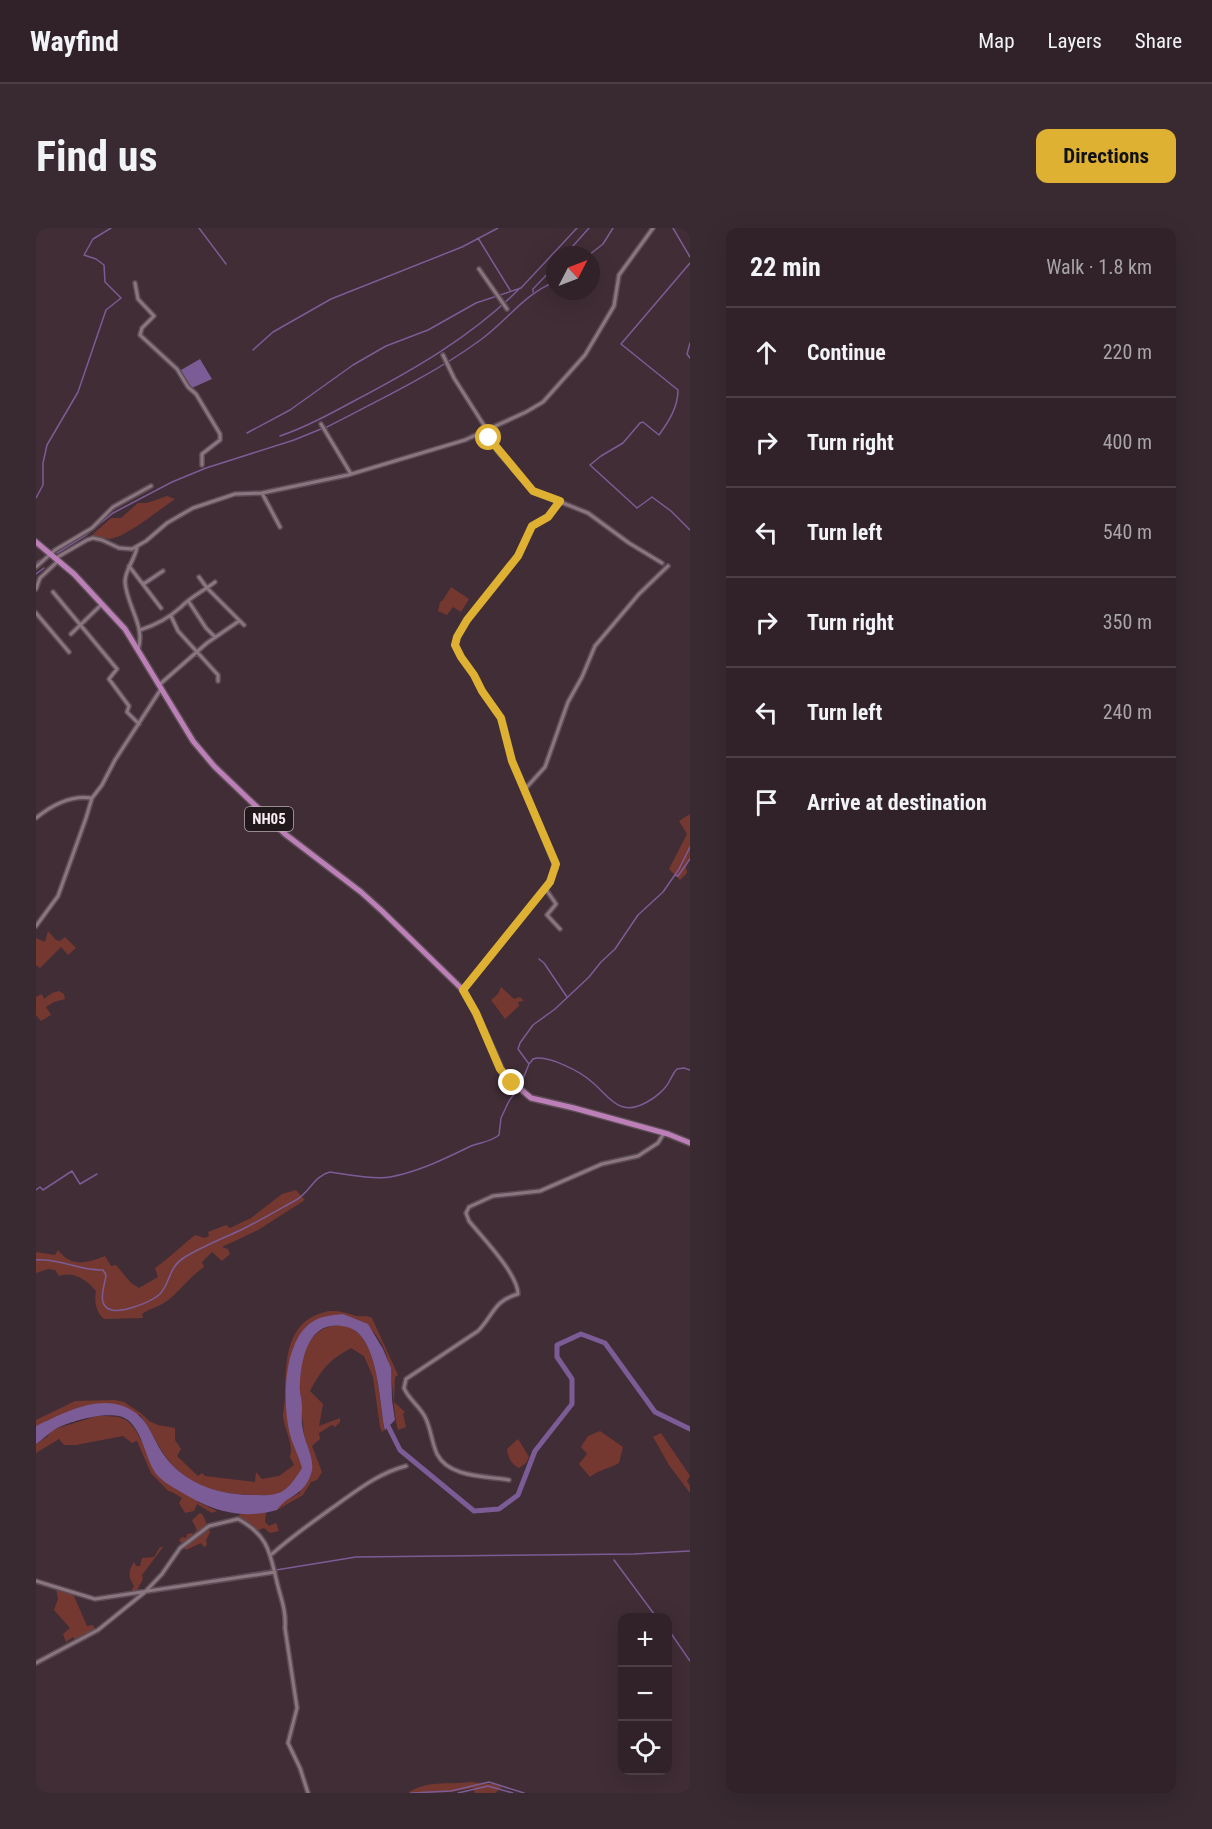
<!DOCTYPE html>
<html lang="en">
<head>
<meta charset="utf-8">
<style>
  :root { --surface:#302228; --page:#382a30; --text:#f1f3f6; --muted:#a8a4a8; --line:#4b3f45; --accent:#deb133 }
  body { margin:0; font-family:"Roboto Condensed",sans-serif; background:var(--page); color:var(--text) }
  .controls { position:absolute; right:18px; bottom:18px; display:grid; overflow:hidden; border-radius:12px; box-shadow:0 6px 24px #0002 }
  .controls button { width:54px; height:54px; display:grid; place-items:center; padding:0; border:0; border-bottom:2px solid var(--line); background:var(--surface); color:var(--text); font:30px sans-serif }
  .compass { position:absolute; left:510px; top:18px; width:54px; height:54px; border-radius:50%; background:var(--surface); box-shadow:0 6px 24px #0002; rotate:48deg }
  .stop { position:absolute; width:18px; height:18px; margin:-14px; border:4px solid #deb133; border-radius:50%; background:#fff }
  .stop.end { background:#deb133; border-color:#fff; box-shadow:0 2px 6px #0008 }
  .list { margin:0; padding:0; list-style:none }
  h2 { display:flex; justify-content:space-between; align-items:center; height:78px; margin:0; padding:0 24px; font-size:26px }
  h2 small { font-size:20px; font-weight:400; color:var(--muted) }
  .list li { display:grid; grid-template-columns:39px 1fr auto; gap:18px; align-items:center; box-sizing:border-box; height:90px; padding:0 24px; border-top:2px solid var(--line) }
  .list b { display:block; font-size:22px; white-space:nowrap }
  .list em { font-size:20px; font-style:normal; color:var(--muted) }
  .icon { flex:none; width:33px; height:33px; fill:none; stroke:currentColor; stroke-width:2; stroke-linecap:round; stroke-linejoin:round }
  .map { position:relative; flex:none; width:654px; height:1565px; overflow:hidden; border-radius:12px }
  header { display:flex; align-items:center; gap:36px; box-sizing:border-box; height:84px; padding:0 30px; background:var(--surface); border-bottom:2px solid var(--line) }
  header strong { font-size:28px }
  nav { display:flex; gap:33px; margin-inline-start:auto; font-size:21px }
  .intro { display:flex; align-items:center; justify-content:space-between; box-sizing:border-box; height:144px; padding:0 36px }
  h1 { margin:0; font-size:42px }
  .button { padding:15px 27px; border-radius:12px; background:var(--accent); color:#111; font-size:21px; font-weight:700 }
  main { display:flex; gap:36px; padding:0 36px }
  aside { flex:1; background:var(--surface); border-radius:12px; box-shadow:0 6px 24px #0002 }
  .map>svg:first-child { display:block }
  .green { fill:#753831 }
  .water { fill:#7c5c96 }
  .lines { fill:none; stroke-linecap:round; stroke-linejoin:round }
  .stream { stroke:#7c5c96; stroke-width:1.5 }
  .river { stroke:#7c5c96; stroke-width:5 }
  .minor-casing { stroke:#5c4c55; stroke-width:6 }
  .primary-casing { stroke:#5c4c55; stroke-width:8 }
  .minor { stroke:#8b757f; stroke-width:3 }
  .primary { stroke:#bd7fb7; stroke-width:5 }
  .route { stroke:#deb133; stroke-width:8 }
  .labels { text-anchor:middle; dominant-baseline:central; stroke-width:4.5; stroke-linejoin:round; paint-order:stroke }
  .shield { fill:#21181c; stroke:#b7abb0; stroke-width:1.5 }
  .shield-label { font-size:15px; font-weight:bold; fill:#f7eaf0 }
</style>
</head>
<body>
<header>
<strong>Wayfind</strong>
<nav><a>Map</a><a>Layers</a><a>Share</a></nav>
</header>
<div class="intro"><h1>Find us</h1><a class="button">Directions</a></div>
<main>
<div class="map">
<svg width="654" height="1565" viewBox="0 0 654 1565">
  <rect width="100%" height="100%" fill="#402d36"/>
  <path class="green" d="M131 268 139 271 103 297 84 308 74 311 55 308 75 290H85L102 275H111Z
    M415 359 433 371 425 384 417 379 411 387 402 383 404 374 407 372Z
    M654 586V631L650 639 651 645 644 652 633 641 651 606 643 593Z
    M12 703 20 712 24 713 29 709 40 720 32 727 25 719 4 740 0 737V710L9 714Z
    M465 759 478 771 484 769 488 773 482 774 483 778 469 791 455 772 462 766Z
    M23 763 28 766 29 771 18 774 10 779 15 787 5 793 0 787V769L6 766 8 771 16 765Z
    M260 962 269 972 222 1002 186 1019 192 1021 194 1026 186 1033 176 1024 166 1034 168 1039C153 1049 143 1065 128 1075 121 1079 113 1081 106 1086L107 1090 68 1091C60 1084 58 1073 60 1063 51 1052 37 1043 23 1048L19 1042 12 1041 0 1045V1024L19 1027 22 1022C36 1040 51 1035 69 1028L75 1038 80 1037 95 1055 103 1060 122 1049 119 1040C133 1030 145 1018 159 1007L169 1010 173 1008 172 1004 190 997 194 1000 215 990 246 966Z
    M294 1083C305 1083 311 1085 320 1088 327 1089 330 1087 336 1090L362 1147 359 1149 358 1174 369 1184 367 1186 370 1199 362 1202C354 1170 361 1133 339 1106 333 1097 317 1091 307 1086L257 1119 266 1241C261 1248 257 1257 249 1263 241 1268 227 1268 217 1267 185 1266 156 1260 134 1234 122 1220 115 1202 104 1187L44 1179 0 1198V1192L39 1173 79 1172 88 1174 106 1186 113 1193 122 1197 139 1200V1212L145 1221 141 1228 162 1248 166 1245 169 1248 219 1254 220 1244 226 1251 243 1248 258 1237 254 1229C258 1216 248 1201 247 1188 247 1181 249 1175 249 1169 250 1132 249 1091 294 1083Z
    M302 1097C307 1098 312 1098 316 1101 344 1116 342 1174 349 1202L346 1204 344 1199 337 1149 328 1128 315 1120C293 1132 286 1141 274 1163L287 1176 283 1198 304 1190V1194L299 1199 296 1197 283 1205 284 1211 276 1218 286 1244 281 1252 275 1254 267 1267 241 1282 245 1275 264 1265C265 1249 271 1230 269 1215 266 1179 249 1103 302 1097Z
    M61 1188C86 1188 93 1188 105 1212L162 1274 181 1283 176 1285 161 1276 158 1283 149 1285 143 1275 146 1270 136 1264 132 1263 115 1245 101 1213 96 1215 87 1208 40 1217H28L23 1211 0 1225V1216L11 1209 16 1202Z
    M564 1203 587 1219 583 1235C573 1241 564 1241 554 1249L543 1236 551 1226 545 1219 552 1208Z
    M625 1205 654 1248 651 1253 654 1258V1265L633 1237 617 1209Z
    M482 1211 493 1229 490 1235 483 1240C475 1236 472 1229 471 1221Z
    M164 1285 167 1287 174 1304 170 1312 171 1317 168 1319 165 1315 150 1322 143 1312 146 1309 150 1310 151 1306 155 1305 157 1306 161 1302 156 1292Z
    M230 1285 229 1294 233 1298 240 1295 243 1303 234 1305 228 1300 220 1303 202 1291 204 1286Z
    M124 1319H127L106 1347 107 1351 99 1366H94L98 1358C92 1349 92 1343 98 1334L100 1338H104L106 1330 118 1329Z
    M20 1360 37 1366 51 1398 57 1397 60 1404 40 1413 37 1409 30 1414 27 1406 34 1400 18 1382 22 1371Z
    M434 1554 457 1556 466 1559 459 1565H439L437 1560 415 1564 372 1565C390 1552 413 1557 434 1554Z"/>
  <path class="water" d="M164 131 176 151 156 160 150 154 145 142Z
    M307 1086 332 1096 347 1121 355 1140 356 1172 359 1192 349 1202C343 1175 343 1107 311 1099 274 1089 265 1128 264 1156 263 1164 266 1171 266 1179 266 1187 265 1194 267 1202 269 1217 280 1232 275 1246 267 1269 252 1266 241 1282 205 1292 176 1283 145 1264 135 1258 123 1252 117 1241 109 1226 106 1204 92 1192 78 1180 32 1193 18 1202 12 1206 6 1212 0 1216V1198L4 1196C28 1185 59 1168 87 1178 110 1187 113 1202 124 1221 144 1254 178 1266 214 1267 245 1268 249 1267 266 1240 263 1228 257 1218 254 1206 246 1175 247 1113 276 1094 285 1088 297 1087 307 1086Z"/>
  <g class="lines">
    <path class="stream" d="M163 0 190 36
      M637 0 654 29
      M442 10 474 62
      M529 27 553 0
      M553 27 567 16 577 0
      M654 35 585 116 642 162C642 179 633 193 623 207L607 194 604 195 587 215 565 228 554 237 601 280 616 269 635 283 654 302
      M497 64V61L519 38
      M654 115 651 126 654 130
      M217 122 237 104 295 71 426 19 462 0
      M289 200C339 174 398 146 443 113 469 95 489 65 519 54
      M211 205 254 182 317 137 350 118 392 102 440 75 485 60 541 0
      M244 208C270 199 294 186 318 173 377 142 437 108 484 60
      M0 270 7 257V235L11 217 42 164 70 82 85 70 69 54 68 37 60 31 48 27 57 11 75 0
      M21 325 50 307 77 285 136 254 170 240 258 212 285 201
      M0 335 4 332
      M0 346 8 340
      M639 647 642 648 654 631
      M503 731 508 735 531 769
      M494 835 497 831C511 826 545 844 556 854 574 869 583 890 611 874 619 870 630 861 634 852 637 847 637 845 641 841L648 840 654 842
      M484 858 493 836 482 821 484 815 497 797 519 781 553 749 565 734 579 721 602 687 627 664 643 641 654 619
      M0 962 4 959 7 962 36 943 44 956 61 946
      M0 1032C23 1030 43 1043 67 1042L70 1047C69 1056 63 1071 69 1078 78 1090 115 1074 124 1066 135 1054 132 1039 149 1029 167 1018 188 1010 207 1001 225 992 242 982 260 972 273 965 279 947 294 944 308 946 341 952 354 949 382 944 408 931 433 919 443 914 453 915 463 907L465 890 473 873 481 862
      M578 1332 621 1390
      M240 1342 320 1329 598 1326 654 1323
      M199 1348 236 1342
      M632 1401 654 1433
      M375 1565 415 1563 453 1554 488 1565
      M422 1565 452 1558 477 1565"/>
    <path class="river" d="M350 1194 364 1222 438 1283 463 1281 482 1267 499 1223 536 1176V1151L521 1129V1117L545 1106 569 1115 619 1184 654 1201"/>
    <defs>
      <path id="minor" d="M443 41 471 81
        M99 55 102 71 118 88 106 100 104 107 141 141 152 159 160 166 184 206V212L166 226V237
        M407 127 418 150 451 202
        M285 196 315 246
        M449 203 462 224 497 263 552 285 593 315 626 335
        M226 265 244 299
        M101 319C99 332 89 341 89 354 91 379 110 398 102 422
        M20 330 51 312 57 310 66 312 83 320 96 321 110 313 131 295 157 280 199 266 226 265 312 247 429 212 490 184 507 174 549 127 578 78 583 47 617 0
        M93 338 106 355H109L127 343
        M0 339 19 322 56 300 77 279 115 258
        M163 349 171 360 208 397
        M106 355 125 380
        M0 361 4 350 21 334
        M17 364 81 441 73 451 93 478 91 484 103 496
        M153 374 170 400 179 409
        M0 385 33 424
        M135 388 142 403 182 447V453
        M104 402C120 397 133 390 145 379 154 369 169 362 179 354
        M35 406 66 376
        M123 457 171 415 203 393
        M489 561 509 539 532 474 546 449 559 418 603 366 632 338
        M0 590C16 577 34 567 55 570
        M509 660 520 676 511 687 524 701
        M0 698 22 668 50 590 56 570 66 557 79 532 125 461
        M427 762 514 653 520 640 476 533 465 490 446 463 438 447 425 429 419 417 421 409 431 392 482 328 496 298 512 289 524 273
        M473 1252C451 1248 413 1250 401 1226 396 1215 395 1202 390 1191 385 1179 373 1172 368 1160L370 1151 442 1103C458 1087 457 1073 482 1066 482 1046 446 1009 433 993L430 985 433 979 457 968 504 963 566 936 602 928 622 915 628 905
        M236 1326C255 1309 275 1295 296 1280 319 1264 342 1245 370 1238
        M0 1353 59 1371 239 1344
        M0 1435 62 1402 109 1364 126 1346 144 1320 173 1298 202 1291C236 1309 234 1330 243 1362 247 1376 250 1386 249 1400L261 1480 252 1515 264 1540 272 1565"/>
      <path id="primary" d="M0 314 38 346 89 401 157 513 178 538 249 606 325 664 346 683 427 762 440 785 468 847 495 870 538 880 632 906 654 915"/>
    </defs>
    <use href="#minor" class="minor-casing"/>
    <use href="#primary" class="primary-casing"/>
    <use href="#minor" class="minor"/>
    <use href="#primary" class="primary"/>
  </g>
  <g class="lines">
    <path class="route" d="M453 210 497 263 524 273 512 289 496 298 482 328 431 392 421 409 419 417 425 429 438 447 446 463 465 490 476 533 520 636 514 654 427 762 440 785 464 841 476 855"/>
  </g>
  <g class="labels">
    <rect class="shield" x="209" y="579" width="48" height="24" rx="4.5"/>
    <g class="shield-label">
      <text x="233" y="591">NH05</text>
    </g>
  </g>
</svg>
<div class="controls">
<button>+</button>
<button>−</button>
<button><svg class="icon" aria-label="locate" viewBox="0 0 24 24"><circle cx="12" cy="12" r="6"/><path d="M12 2v4M12 18v4M2 12h4M18 12h4"/></svg></button>
</div>
<svg class="compass" viewBox="-18 -18 36 36"><path d="M0-13l5 13h-10z" fill="#e53935"/><path d="M0 13l5-13h-10z" fill="#a8a4a8"/></svg>
<div class="stop" style="left:453px;top:210px"></div>
<div class="stop end" style="left:476px;top:855px"></div>
</div>
<aside>
<h2>22 min<small>Walk · 1.8 km</small></h2>
<ul class="list">
<li><svg class="icon" aria-label="ahead" viewBox="0 0 24 24"><path d="M12 20V5M6 11l6-6 6 6"/></svg><div><b>Continue</b></div><em>220 m</em></li>
<li><svg class="icon" aria-label="right" viewBox="0 0 24 24"><path d="M7 20v-9h11M14 6l5 5-5 5"/></svg><div><b>Turn right</b></div><em>400 m</em></li>
<li><svg class="icon" aria-label="left" viewBox="0 0 24 24"><path d="M17 20v-9H6M10 6l-5 5 5 5"/></svg><div><b>Turn left</b></div><em>540 m</em></li>
<li><svg class="icon" aria-label="right" viewBox="0 0 24 24"><path d="M7 20v-9h11M14 6l5 5-5 5"/></svg><div><b>Turn right</b></div><em>350 m</em></li>
<li><svg class="icon" aria-label="left" viewBox="0 0 24 24"><path d="M17 20v-9H6M10 6l-5 5 5 5"/></svg><div><b>Turn left</b></div><em>240 m</em></li>
<li><svg class="icon" aria-label="arrive" viewBox="0 0 24 24"><path d="M6 21V4h12l-3 4 3 4H6"/></svg><div><b>Arrive at destination</b></div></li>
</ul>
</aside>
</main>
</body>
</html>
